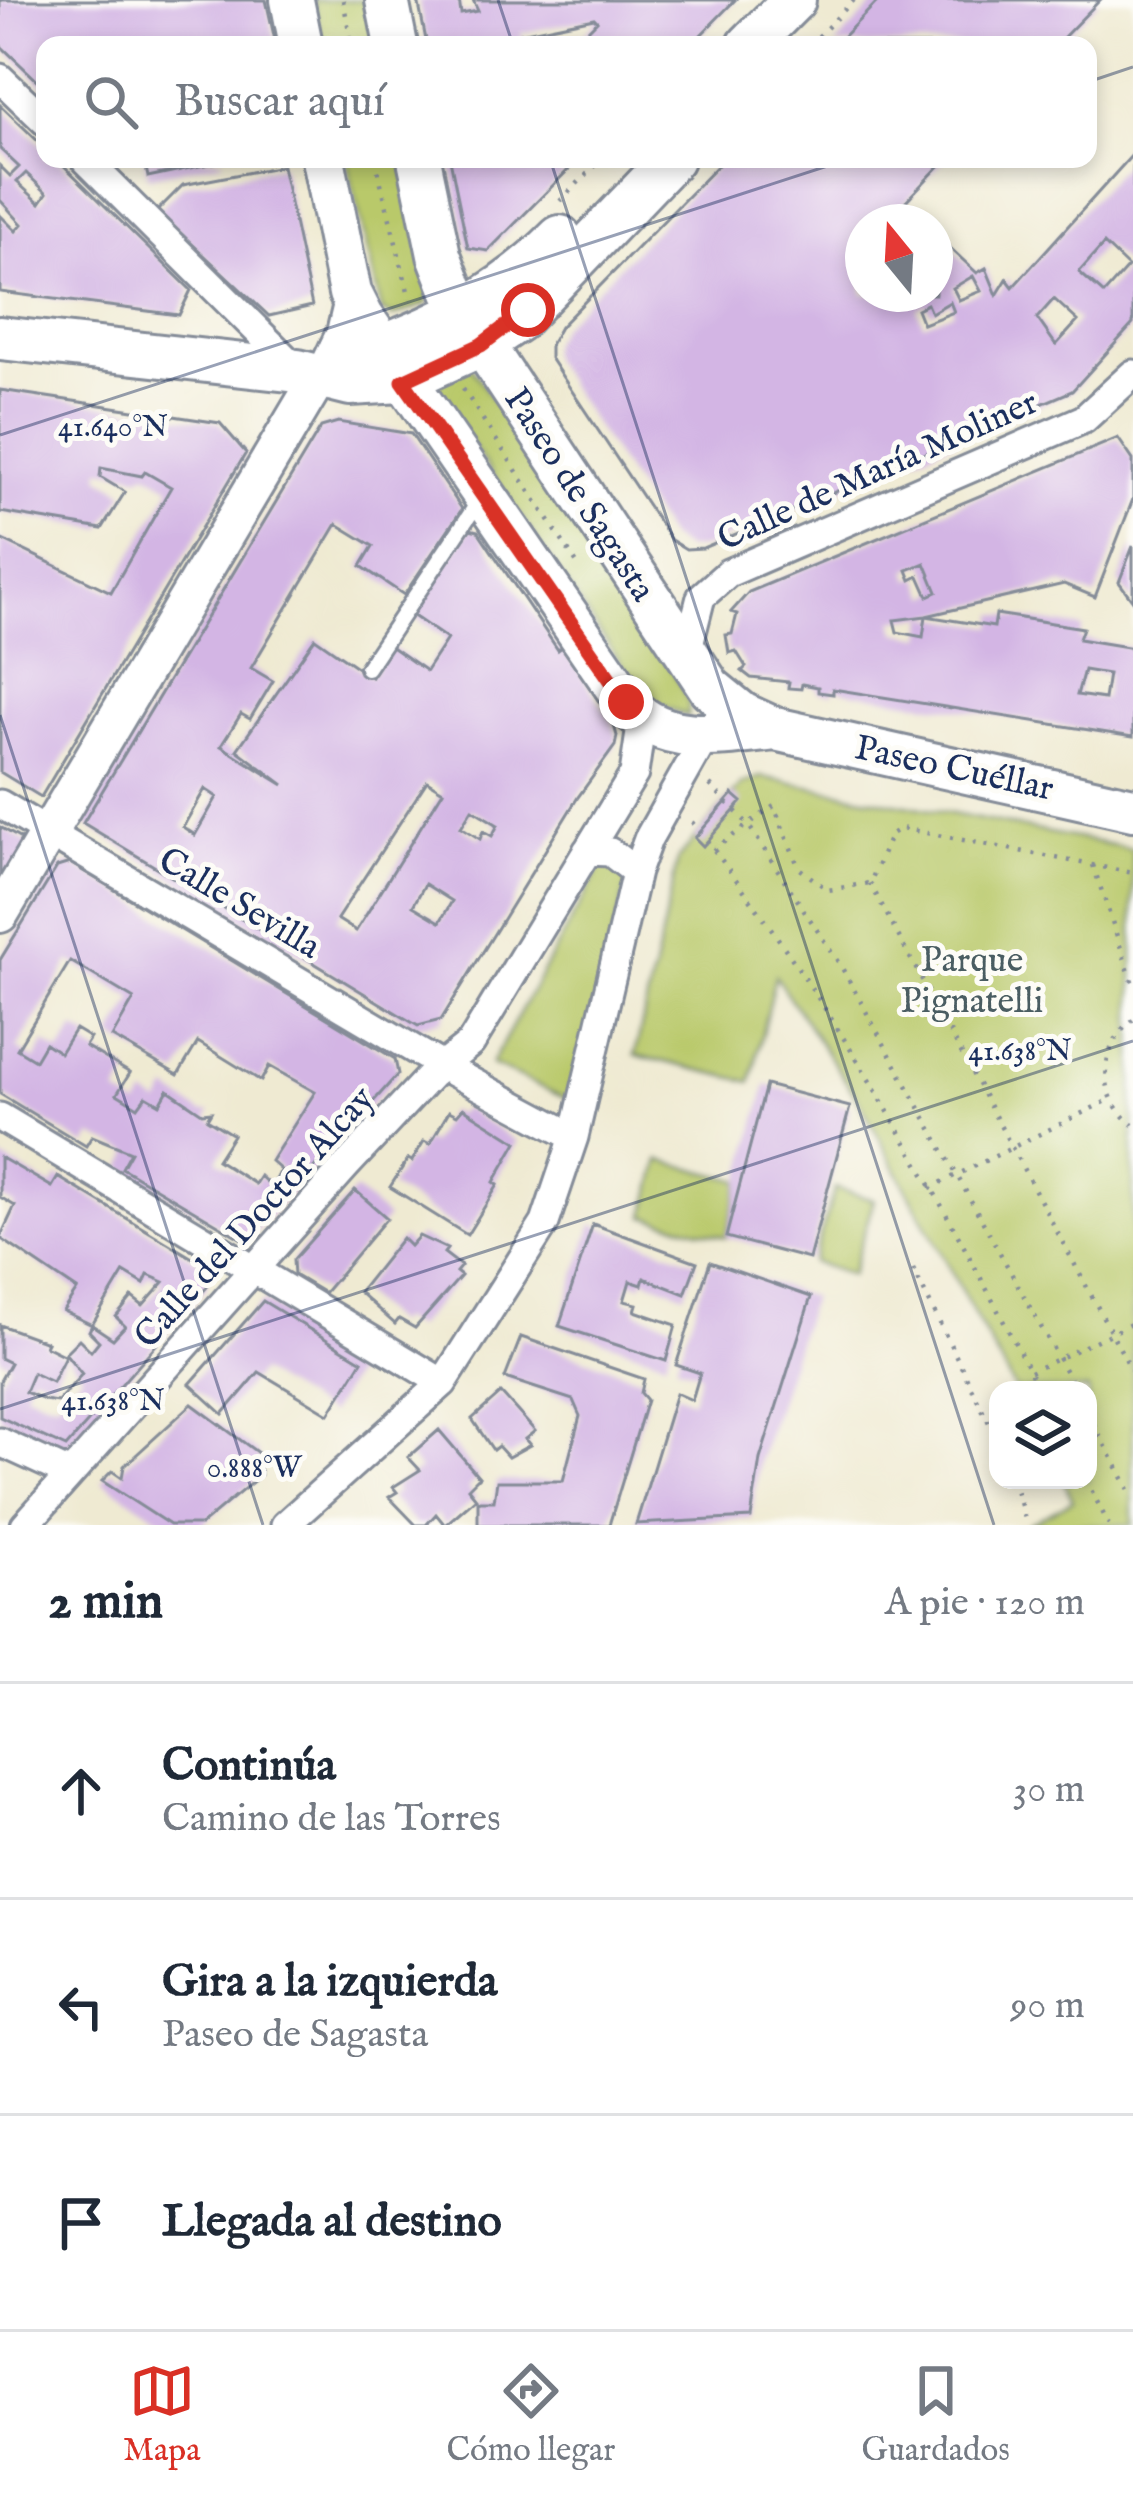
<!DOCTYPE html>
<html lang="es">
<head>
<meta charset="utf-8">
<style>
  :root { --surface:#fff; --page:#f2f2f3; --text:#1f2937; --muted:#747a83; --line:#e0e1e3; --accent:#d93025 }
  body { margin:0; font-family:"IM FELL English",serif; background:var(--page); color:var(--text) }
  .controls { position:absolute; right:36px; bottom:36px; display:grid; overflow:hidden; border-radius:24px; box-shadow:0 6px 18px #0003 }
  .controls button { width:108px; height:108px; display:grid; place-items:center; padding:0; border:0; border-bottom:3px solid var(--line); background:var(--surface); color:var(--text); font:60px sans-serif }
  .compass { position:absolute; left:845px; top:204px; width:108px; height:108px; border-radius:50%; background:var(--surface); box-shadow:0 6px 18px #0003; rotate:342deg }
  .stop { position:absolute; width:36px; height:36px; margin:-27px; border:9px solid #d93025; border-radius:50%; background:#fff }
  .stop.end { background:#d93025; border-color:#fff; box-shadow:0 3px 12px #0008 }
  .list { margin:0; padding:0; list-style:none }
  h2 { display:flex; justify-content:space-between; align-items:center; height:156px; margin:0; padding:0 48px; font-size:51px }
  h2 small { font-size:39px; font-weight:400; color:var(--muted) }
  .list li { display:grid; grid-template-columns:78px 1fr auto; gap:36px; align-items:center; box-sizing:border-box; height:216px; padding:0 48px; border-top:3px solid var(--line) }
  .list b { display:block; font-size:45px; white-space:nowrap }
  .list p { margin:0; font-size:39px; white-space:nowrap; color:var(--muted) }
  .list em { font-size:39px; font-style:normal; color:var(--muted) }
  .icon { flex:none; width:66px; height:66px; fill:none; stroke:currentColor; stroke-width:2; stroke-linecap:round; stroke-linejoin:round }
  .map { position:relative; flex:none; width:1133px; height:1525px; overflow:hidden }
  .search { position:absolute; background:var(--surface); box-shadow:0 6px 18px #0003; left:36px; right:36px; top:36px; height:132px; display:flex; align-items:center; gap:30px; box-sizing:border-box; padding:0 42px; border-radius:24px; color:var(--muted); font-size:45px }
  .sheet { height:804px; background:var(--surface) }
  nav { display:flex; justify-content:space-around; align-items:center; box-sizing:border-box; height:168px; border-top:3px solid var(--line); background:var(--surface); font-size:33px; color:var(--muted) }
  nav a { display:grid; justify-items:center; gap:6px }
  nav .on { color:var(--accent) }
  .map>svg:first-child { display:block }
  .green { fill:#b9c96b; stroke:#6a7c64; stroke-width:3 }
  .building { fill:#d3b5e4; fill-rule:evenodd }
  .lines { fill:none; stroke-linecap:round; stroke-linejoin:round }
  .lane-casing { stroke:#858c98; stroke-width:20 }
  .street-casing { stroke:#858c98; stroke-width:33 }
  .secondary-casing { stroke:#858c98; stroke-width:42 }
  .primary-casing { stroke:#858c98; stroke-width:48 }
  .path { stroke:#858c98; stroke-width:4.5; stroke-dasharray:3 9; stroke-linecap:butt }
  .lane { stroke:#fff; stroke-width:14 }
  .street { stroke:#fff; stroke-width:27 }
  .secondary { stroke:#fff; stroke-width:36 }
  .primary { stroke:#fff; stroke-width:42 }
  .route { stroke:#d93025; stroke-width:15 }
  .ticks { fill:none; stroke:#1b2f5e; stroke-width:3; stroke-opacity:0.45 }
  .labels { text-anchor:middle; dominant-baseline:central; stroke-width:10; stroke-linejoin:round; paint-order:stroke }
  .street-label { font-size:36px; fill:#1b2f5e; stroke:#fdfcf7 }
  .park-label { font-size:36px; fill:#4a5d62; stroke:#fdfcf7 }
  .ticks-label { font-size:30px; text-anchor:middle; fill:#1b2f5e; stroke:#fdfcf7; stroke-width:10; stroke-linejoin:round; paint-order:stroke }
</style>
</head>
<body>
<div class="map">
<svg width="1133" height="1525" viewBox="0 0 1133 1525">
  <rect width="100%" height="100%" fill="#fdfcf7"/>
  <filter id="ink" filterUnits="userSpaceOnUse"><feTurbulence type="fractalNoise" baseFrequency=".00833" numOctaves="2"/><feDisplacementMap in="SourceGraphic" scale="24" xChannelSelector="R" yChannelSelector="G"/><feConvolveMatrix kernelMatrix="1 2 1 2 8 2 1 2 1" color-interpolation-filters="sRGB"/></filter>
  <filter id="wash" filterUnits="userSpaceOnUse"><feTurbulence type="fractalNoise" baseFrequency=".004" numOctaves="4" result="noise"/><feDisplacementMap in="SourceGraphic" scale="48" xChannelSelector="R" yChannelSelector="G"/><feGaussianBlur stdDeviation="2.7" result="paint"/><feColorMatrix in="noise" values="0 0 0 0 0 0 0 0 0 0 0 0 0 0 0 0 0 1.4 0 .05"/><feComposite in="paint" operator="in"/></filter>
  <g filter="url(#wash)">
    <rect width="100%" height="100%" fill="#efead2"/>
    <path class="green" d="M313 0H371L380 45H323Z
      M346 159H403L431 290 426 304 393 316 382 312Z
      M461 352 676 676 689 703 688 716 645 699 421 370Z
      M761 777 1133 849V1525H1027L1073 1500 1063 1480H1088V1390H1015L861 1104 775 976 751 1082 635 1055 678 859 742 784Z
      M606 858 629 876 571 1101 491 1064Z
      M660 1160 741 1181 726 1237 645 1216Z
      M835 1188 874 1200 851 1275 812 1262Z"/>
    <g id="blocks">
      <path class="building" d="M0 0H266L276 45H45V88L0 45Z
        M418 0H459L461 14 478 11 473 0H735L691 45H566L578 34 581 37 597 21 594 18 521 33 524 45H427Z
        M879 0H1100L1056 45H835Z
        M0 105 45 148V159H57L191 290 179 315 0 292V215L16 231 22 224 0 200V166L10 176 19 167 0 149ZM26 173 47 193 40 203 17 182Z
        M1133 154V324L1072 391 703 548 686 549 671 540 550 358V345L560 327 724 159H946L903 204 922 222H863V294H935V234L977 273 986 268 997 295 1007 279 1013 287ZM1104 244 1128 267 1104 294 1079 272ZM973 276 981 291 959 300 953 288ZM1054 299 1078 321 1056 345 1037 318ZM950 302 954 312 923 324 917 309 927 304 931 313Z
        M144 159H223V161L148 177Z
        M450 159H579L488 251 468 248Z
        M282 166 312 306 269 316 157 211 183 185Z
        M0 390 220 423 246 453 41 797 0 772V539L111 592 171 487 145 472 142 476 101 468 100 477 125 492 102 529 0 512Z
        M338 422 411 434 462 509 404 595 361 566 373 546 337 524 251 668 273 681 250 719 241 714 221 746 284 785 237 750 315 638 371 677 390 646 426 671 447 639 412 615 470 529 478 531 558 650 562 647 613 722 617 736 615 746 578 797 441 1020 418 1026 83 823 321 427ZM427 781 443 791 356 931 337 919ZM205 789 217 797 195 835 183 827ZM472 809 498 825 492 836 483 831 480 839 461 827ZM425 884 452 901 440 922 413 906Z
        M1118 438 1133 460V499L1095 597 1064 584 926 616 994 627 996 614 1083 628 1079 639 1133 648V737L833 689V694L818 692V687L802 684 801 689 788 688 789 682 751 678 742 671 746 667 736 651 729 653 726 635 732 634 737 614 731 612 749 592ZM925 563 937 592 928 596 919 576 911 580 907 570ZM926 616 923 637 897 632 894 620ZM1084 670 1108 674 1104 699 1077 695Z
        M1133 546V601L1119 582Z
        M733 794 742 802 703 846 695 838Z
        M0 827 33 846 0 902Z
        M70 863 395 1059 398 1074 247 1242 122 1168 131 1152 92 1136 86 1146 0 1094V960L57 867ZM70 961 134 999 112 1037 178 1075 198 1042 261 1081 269 1066 315 1092 271 1161 281 1170 272 1187 260 1176 255 1184 217 1160 233 1135 207 1119 211 1112 202 1113 168 1090 160 1104 146 1096 138 1107 117 1094 130 1073 85 1046 90 1038 75 1029 60 1053 45 1043 35 1060 17 1049Z
        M766 1085 850 1107 809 1259 726 1237Z
        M463 1108 517 1142 494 1182 498 1185 467 1235 390 1187 408 1159 412 1161 424 1141 430 1144 449 1111 457 1115Z
        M0 1157 52 1187 58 1177 206 1266 207 1287 66 1447 0 1417V1381L10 1363 0 1358V1325L47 1342 45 1346 65 1356 52 1382 33 1373 25 1392 44 1400 57 1402 82 1374 65 1353 79 1339 91 1351 99 1341 89 1331 92 1325 63 1311 77 1290 0 1238 15 1206 0 1197ZM124 1272 144 1284 148 1275 164 1282 143 1306 132 1297 116 1317 125 1326 113 1339 92 1325Z
        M355 1190 387 1218 324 1293 294 1275 293 1260Z
        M593 1224 697 1262 685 1294 644 1278 642 1285 630 1281 624 1301 637 1304 635 1311 676 1325 666 1361 559 1326Z
        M419 1236 447 1249 444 1253 461 1266 456 1272 461 1276 415 1328 399 1319 395 1324 359 1292 402 1238 410 1246Z
        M710 1262 811 1297 760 1459 751 1518 636 1524 676 1393 692 1400 700 1373 676 1365Z
        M263 1301 362 1361 329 1414 259 1372 223 1414 190 1384Z
        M521 1337 644 1379 641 1393 647 1400 609 1525H478V1501H494L497 1481H563L580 1416 573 1400 505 1378Z
        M501 1393 535 1431 525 1439 530 1445 508 1457 498 1446 493 1450 472 1419Z
        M192 1404 258 1453 261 1475 201 1525H170L102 1481 112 1471 122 1478 124 1466Z
        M439 1430 479 1477 468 1488 476 1498 445 1525 436 1514 426 1525H416L389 1497 397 1492 393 1487 420 1470 408 1457Z"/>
    </g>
  </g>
  <g filter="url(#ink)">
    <use href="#blocks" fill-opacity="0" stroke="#858c98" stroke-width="3"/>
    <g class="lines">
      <defs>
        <path id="lane" d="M367 668 481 498"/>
        <path id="street" d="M0 78 45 121
          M85 159 298 371
          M319 377 341 331 350 293
          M686 656 701 597 728 573 1084 419 1133 374
          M0 804 442 1066 574 1137
          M587 851 610 852 636 872
          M0 1117 443 1383
          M0 1442 70 1474
          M25 1525 346 1166 431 1075 471 1043 634 774 642 719
          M285 1525 443 1383 545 1223 574 1137 636 872 648 839 712 725"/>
        <path id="secondary" d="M0 914 319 377"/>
        <path id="primary" d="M292 0 301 45
          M387 0 396 45
          M749 45 794 0
          M323 159 350 293 362 317 630 707C665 747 729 734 775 729
          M419 159 439 255 461 312 710 688 742 714 775 729 1133 809
          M0 338 298 371 350 384 402 381 481 345 518 320 672 159
          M357 355C434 330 502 296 560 237"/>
      </defs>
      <use href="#lane" class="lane-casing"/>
      <use href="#street" class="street-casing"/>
      <use href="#secondary" class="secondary-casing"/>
      <use href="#primary" class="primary-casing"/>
      <path class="path" d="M343 0 352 45
        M810 45 854 0
        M375 159 410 299
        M560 201 602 159
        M463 389 578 565
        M710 785 747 823 842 968 1076 1390
        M692 822C829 994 939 1194 1039 1390
        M713 850 774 806 799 868 828 890 870 883 891 834 901 828 1133 873
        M1093 865 1133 984
        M870 883 1133 1373
        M1133 1020C1098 1047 1097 1098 1133 1125
        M930 1188 1111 1099
        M913 1269 998 1441
        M1030 1372 1133 1323
        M1088 1413 1133 1497
        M1013 1480 1027 1525
        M1086 1480 1109 1525"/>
      <use href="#lane" class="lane"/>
      <use href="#street" class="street"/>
      <use href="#secondary" class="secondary"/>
      <use href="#primary" class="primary"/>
    </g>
  </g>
  <g class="lines" filter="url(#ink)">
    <path class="route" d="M528 310 481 345 403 381 626 702"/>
  </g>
  <path class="ticks" d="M498 0 513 45M1088 82 1133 67M550 159 994 1525M0 435 849 159M0 715 263 1525M0 1409 1133 1041"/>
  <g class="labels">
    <g class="street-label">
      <text transform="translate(878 471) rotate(-24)">Calle de María Moliner</text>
      <text transform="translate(579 495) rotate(57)">Paseo de Sagasta</text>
      <text transform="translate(954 769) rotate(12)">Paseo Cuéllar</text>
      <text transform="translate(239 904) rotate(31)">Calle Sevilla</text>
      <text transform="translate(255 1218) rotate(-48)">Calle del Doctor Alcay</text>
    </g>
    <g class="park-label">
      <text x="972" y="961">Parque<tspan x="972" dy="41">Pignatelli</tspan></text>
    </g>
  </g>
  <g class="ticks-label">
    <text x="113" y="436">41.640°N</text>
    <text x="1020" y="1060">41.638°N</text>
    <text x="113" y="1410">41.638°N</text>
    <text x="254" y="1477">0.888°W</text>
  </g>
</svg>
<div class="controls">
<button><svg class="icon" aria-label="layers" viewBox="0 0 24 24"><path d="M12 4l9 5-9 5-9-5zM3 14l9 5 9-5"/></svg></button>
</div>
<svg class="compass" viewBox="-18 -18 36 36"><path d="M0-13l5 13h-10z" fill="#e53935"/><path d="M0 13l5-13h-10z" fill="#747a83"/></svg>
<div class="stop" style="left:528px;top:310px"></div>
<div class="stop end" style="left:626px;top:702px"></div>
<div class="search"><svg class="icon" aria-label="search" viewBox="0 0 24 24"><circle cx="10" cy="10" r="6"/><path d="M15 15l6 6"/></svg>Buscar aquí</div>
</div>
<section class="sheet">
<h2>2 min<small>A pie · 120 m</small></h2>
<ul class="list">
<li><svg class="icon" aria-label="ahead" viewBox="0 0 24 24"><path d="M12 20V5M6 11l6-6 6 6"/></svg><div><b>Continúa</b><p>Camino de las Torres</p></div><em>30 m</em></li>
<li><svg class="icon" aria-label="left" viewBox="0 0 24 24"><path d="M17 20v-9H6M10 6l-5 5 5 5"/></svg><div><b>Gira a la izquierda</b><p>Paseo de Sagasta</p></div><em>90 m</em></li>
<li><svg class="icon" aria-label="arrive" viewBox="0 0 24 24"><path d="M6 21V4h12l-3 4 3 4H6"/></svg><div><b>Llegada al destino</b></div></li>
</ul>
</section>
<nav>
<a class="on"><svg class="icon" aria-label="map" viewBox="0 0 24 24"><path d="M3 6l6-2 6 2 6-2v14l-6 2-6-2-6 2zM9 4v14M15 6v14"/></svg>Mapa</a>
<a><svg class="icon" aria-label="directions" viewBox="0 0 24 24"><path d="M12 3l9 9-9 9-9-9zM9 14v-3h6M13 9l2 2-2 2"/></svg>Cómo llegar</a>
<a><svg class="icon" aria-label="saved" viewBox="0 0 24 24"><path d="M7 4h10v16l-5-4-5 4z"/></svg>Guardados</a>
</nav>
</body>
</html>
